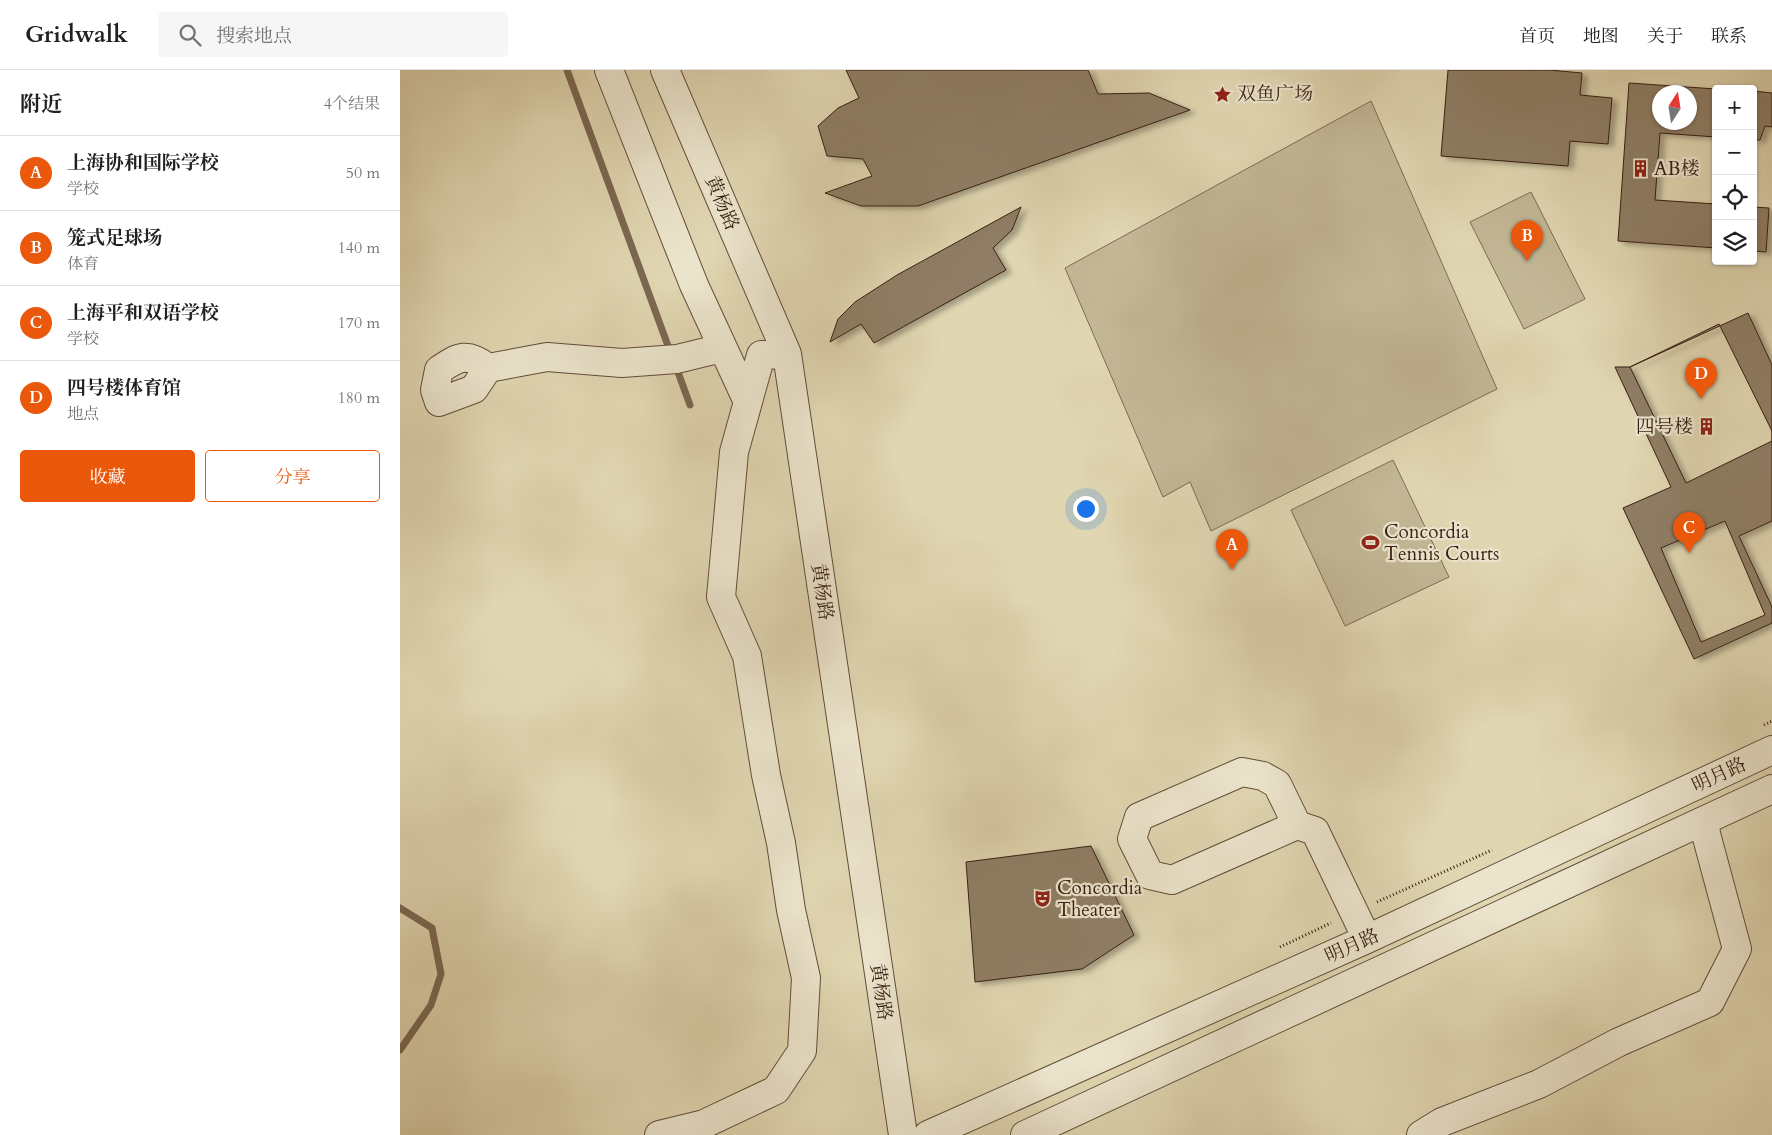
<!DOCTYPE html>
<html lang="zh">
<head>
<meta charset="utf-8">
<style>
  :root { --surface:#fff; --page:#f6f6f6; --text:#202124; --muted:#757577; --line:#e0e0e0; --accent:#ea580c }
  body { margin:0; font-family:Cardo,"Noto Serif SC",serif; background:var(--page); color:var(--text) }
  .controls { position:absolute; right:15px; top:15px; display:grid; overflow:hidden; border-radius:5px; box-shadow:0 1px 4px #0004 }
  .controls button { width:45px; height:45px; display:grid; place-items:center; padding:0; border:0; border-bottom:1px solid var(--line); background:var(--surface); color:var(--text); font:25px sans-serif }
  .compass { position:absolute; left:1252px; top:15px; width:45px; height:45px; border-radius:50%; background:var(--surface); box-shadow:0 1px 4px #0004; rotate:12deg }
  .you { position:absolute; left:685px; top:438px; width:18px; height:18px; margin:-12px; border:4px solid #fff; border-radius:50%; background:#1a73e8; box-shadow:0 0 0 8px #1a73e833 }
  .badge { display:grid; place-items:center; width:32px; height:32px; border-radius:50%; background:var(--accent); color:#fff; font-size:16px; font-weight:700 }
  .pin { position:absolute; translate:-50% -41px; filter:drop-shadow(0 1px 2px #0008) }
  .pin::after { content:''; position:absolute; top:26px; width:18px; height:15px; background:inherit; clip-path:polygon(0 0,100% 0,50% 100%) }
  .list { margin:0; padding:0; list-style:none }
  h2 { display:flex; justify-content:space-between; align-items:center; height:65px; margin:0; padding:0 20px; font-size:21px }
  h2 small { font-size:16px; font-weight:400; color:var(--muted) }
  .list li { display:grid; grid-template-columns:32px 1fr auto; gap:15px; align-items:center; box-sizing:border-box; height:75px; padding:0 20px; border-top:1px solid var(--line) }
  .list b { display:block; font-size:19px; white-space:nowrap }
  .list p { margin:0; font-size:16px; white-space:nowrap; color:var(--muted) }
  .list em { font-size:16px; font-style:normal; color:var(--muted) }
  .actions { display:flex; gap:10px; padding:15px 20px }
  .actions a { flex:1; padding:11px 0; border:1px solid var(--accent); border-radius:5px; text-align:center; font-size:18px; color:var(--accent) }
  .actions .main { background:var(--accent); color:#fff }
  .icon { flex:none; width:28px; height:28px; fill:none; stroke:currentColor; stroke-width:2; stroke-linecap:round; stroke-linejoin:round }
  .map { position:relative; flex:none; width:1372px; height:1065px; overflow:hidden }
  header { display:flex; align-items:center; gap:30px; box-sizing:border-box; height:70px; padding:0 25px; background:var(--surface); border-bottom:1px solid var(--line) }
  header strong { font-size:24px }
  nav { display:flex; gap:28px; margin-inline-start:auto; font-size:18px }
  .search { width:350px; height:45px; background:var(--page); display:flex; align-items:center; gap:12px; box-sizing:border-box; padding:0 18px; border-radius:5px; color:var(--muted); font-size:19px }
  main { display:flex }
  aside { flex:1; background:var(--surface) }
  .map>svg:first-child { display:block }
  .green { fill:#c3b796; stroke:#7e6b54 }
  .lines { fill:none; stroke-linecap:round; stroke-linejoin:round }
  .stream { stroke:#7b6851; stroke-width:7 }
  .building { fill:#8f7e65; stroke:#381f12; fill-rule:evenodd; filter:url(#shadow) }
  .minor-casing { stroke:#624d3a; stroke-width:30 }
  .path { stroke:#381f12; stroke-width:3; stroke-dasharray:1 2.5; stroke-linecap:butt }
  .minor { stroke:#ebe4cc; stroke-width:28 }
  .labels { text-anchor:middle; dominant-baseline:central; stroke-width:4.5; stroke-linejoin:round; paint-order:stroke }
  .poi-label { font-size:19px; fill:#381f12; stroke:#ebe4cc; text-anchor:start }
  .street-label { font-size:19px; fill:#381f12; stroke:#ebe4cc }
</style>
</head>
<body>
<header>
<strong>Gridwalk</strong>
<div class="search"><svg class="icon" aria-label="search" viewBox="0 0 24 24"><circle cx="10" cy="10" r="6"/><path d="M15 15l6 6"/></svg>搜索地点</div>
<nav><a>首页</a><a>地图</a><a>关于</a><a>联系</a></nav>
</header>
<main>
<aside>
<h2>附近<small>4个结果</small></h2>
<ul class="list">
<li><span class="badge">A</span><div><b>上海协和国际学校</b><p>学校</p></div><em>50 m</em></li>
<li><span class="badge">B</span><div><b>笼式足球场</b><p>体育</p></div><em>140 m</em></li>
<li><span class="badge">C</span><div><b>上海平和双语学校</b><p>学校</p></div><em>170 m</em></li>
<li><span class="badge">D</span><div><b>四号楼体育馆</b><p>地点</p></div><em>180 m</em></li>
</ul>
<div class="actions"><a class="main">收藏</a><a>分享</a></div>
</aside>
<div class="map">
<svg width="1372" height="1065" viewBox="0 0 1372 1065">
  <defs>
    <filter id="shadow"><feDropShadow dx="5.5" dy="3" stdDeviation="2.5" flood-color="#0004"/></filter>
  </defs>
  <rect width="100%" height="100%" fill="#e0d6b1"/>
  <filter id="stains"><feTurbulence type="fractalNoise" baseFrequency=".004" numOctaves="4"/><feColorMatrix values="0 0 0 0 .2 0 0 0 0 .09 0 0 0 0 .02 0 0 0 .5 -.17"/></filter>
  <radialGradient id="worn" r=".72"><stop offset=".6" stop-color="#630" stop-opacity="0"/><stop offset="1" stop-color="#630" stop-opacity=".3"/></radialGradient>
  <path class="green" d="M971 31 1097 319 811 461 790 412 763 427 665 198Z
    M1131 122 1185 229 1124 259 1070 152Z
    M993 390 1049 507 945 556 891 440Z"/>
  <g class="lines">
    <path class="stream" d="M167 0 271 284
      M275 294 290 335
      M0 838 32 858 41 904 31 935 0 980"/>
  </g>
  <path class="building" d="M446 0H688L698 24 749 23 790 40 518 136H461L425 123 472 106 463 89 427 86 418 56 438 38 459 28Z
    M1048 0H1149L1182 3 1180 25 1212 28 1208 74 1170 71 1168 96 1041 86Z
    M1229 13 1316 19V67L1260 63 1255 130 1316 134V178L1218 171ZM1260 22H1290V52H1260Z
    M1353 21 1372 23V57L1365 56 1360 70H1353Z
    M621 137 612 160 593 178 606 200 474 273 461 254 430 272 438 249 455 232 497 205Z
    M1353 137 1369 138 1366 182 1353 181Z
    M1348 243 1372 295V451L1339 466 1372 537V553L1294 589 1223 438 1271 417 1215 297H1230Z
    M1319 254 1372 361V371L1286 413 1230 297Z
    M1325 451 1365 545 1301 572 1261 478Z
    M691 776 734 865 682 899 575 912 566 792Z"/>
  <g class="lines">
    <defs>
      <path id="minor" d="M209 0 294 215 347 330
        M265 0 387 284 503 1065
        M88 298 74 319 39 332 35 320 39 300C59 286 68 282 88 298L147 287 222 293 277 289 322 278
        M897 755 877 714 863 706 842 702 739 747 732 769 750 805 772 810 897 755 915 761 967 869
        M259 1065 304 1054 376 1020 402 981 406 908 391 840 381 773 366 705 347 586 321 527 334 382 361 285 387 284
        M528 1065 967 869 1372 680
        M625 1065 1372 719
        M1021 1065 1042 1052 1139 1014 1219 972 1310 932 1337 879 1306 764 1305 751"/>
    </defs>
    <use href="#minor" class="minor-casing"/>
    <path class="path" d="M1364 655 1372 651
      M977 832 1092 780
      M880 877 931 853"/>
    <use href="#minor" class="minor"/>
  </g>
  <defs>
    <symbol id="sight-bare" viewBox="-9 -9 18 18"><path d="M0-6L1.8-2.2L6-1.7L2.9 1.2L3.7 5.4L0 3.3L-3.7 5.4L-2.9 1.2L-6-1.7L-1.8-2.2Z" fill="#8f2418" stroke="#ebe4cc" stroke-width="2.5" paint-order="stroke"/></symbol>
    <symbol id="building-bare" viewBox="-9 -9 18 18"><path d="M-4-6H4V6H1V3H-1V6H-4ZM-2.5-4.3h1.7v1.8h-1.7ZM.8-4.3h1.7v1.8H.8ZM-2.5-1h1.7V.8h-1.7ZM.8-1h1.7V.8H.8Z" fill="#8f2418" stroke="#ebe4cc" stroke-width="2.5" paint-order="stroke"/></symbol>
    <symbol id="stadium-bare" viewBox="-9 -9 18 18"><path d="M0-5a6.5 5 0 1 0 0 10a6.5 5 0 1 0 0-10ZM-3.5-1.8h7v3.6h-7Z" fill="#8f2418" stroke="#ebe4cc" stroke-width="2.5" paint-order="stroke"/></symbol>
    <symbol id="theatre-bare" viewBox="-9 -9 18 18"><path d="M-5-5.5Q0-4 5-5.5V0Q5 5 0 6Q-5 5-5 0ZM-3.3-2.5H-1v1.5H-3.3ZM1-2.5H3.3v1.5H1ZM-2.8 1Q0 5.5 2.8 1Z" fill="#8f2418" stroke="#ebe4cc" stroke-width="2.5" paint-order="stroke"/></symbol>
  </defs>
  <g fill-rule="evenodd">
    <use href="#sight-bare" x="810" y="12" width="25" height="25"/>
    <use href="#building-bare" x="1228" y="86" width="25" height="25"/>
    <use href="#building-bare" x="1294" y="344" width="25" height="25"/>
    <use href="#stadium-bare" x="958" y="460" width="25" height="25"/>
    <use href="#theatre-bare" x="630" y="816" width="25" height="25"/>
  </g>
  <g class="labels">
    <g class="poi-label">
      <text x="837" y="24">双鱼广场</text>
      <text x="1254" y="99">AB楼</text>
      <text x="1293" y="357" text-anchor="end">四号楼</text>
      <text x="984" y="462">Concordia<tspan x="984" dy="22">Tennis Courts</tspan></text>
      <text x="657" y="818">Concordia<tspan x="657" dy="22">Theater</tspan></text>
    </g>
    <g class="street-label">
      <text transform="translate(322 133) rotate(67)">黄杨路</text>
      <text transform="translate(422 522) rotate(82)">黄杨路</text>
      <text transform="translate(1319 705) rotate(-25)">明月路</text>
      <text transform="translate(952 876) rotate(-24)">明月路</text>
      <text transform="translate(481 922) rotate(82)">黄杨路</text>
    </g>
  </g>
  <rect width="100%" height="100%" filter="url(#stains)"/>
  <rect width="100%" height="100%" fill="url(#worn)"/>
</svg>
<div class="controls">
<button>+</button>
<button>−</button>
<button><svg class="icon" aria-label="locate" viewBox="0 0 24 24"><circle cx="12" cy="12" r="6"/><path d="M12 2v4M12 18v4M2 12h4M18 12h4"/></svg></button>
<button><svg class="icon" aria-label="layers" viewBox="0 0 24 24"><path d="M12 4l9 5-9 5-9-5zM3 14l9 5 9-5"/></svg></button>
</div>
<svg class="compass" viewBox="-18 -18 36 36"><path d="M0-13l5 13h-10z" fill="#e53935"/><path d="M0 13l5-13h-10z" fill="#757577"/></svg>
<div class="you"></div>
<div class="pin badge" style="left:832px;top:500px">A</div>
<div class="pin badge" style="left:1127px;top:191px">B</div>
<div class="pin badge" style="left:1289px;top:483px">C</div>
<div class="pin badge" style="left:1301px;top:329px">D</div>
</div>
</main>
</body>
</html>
